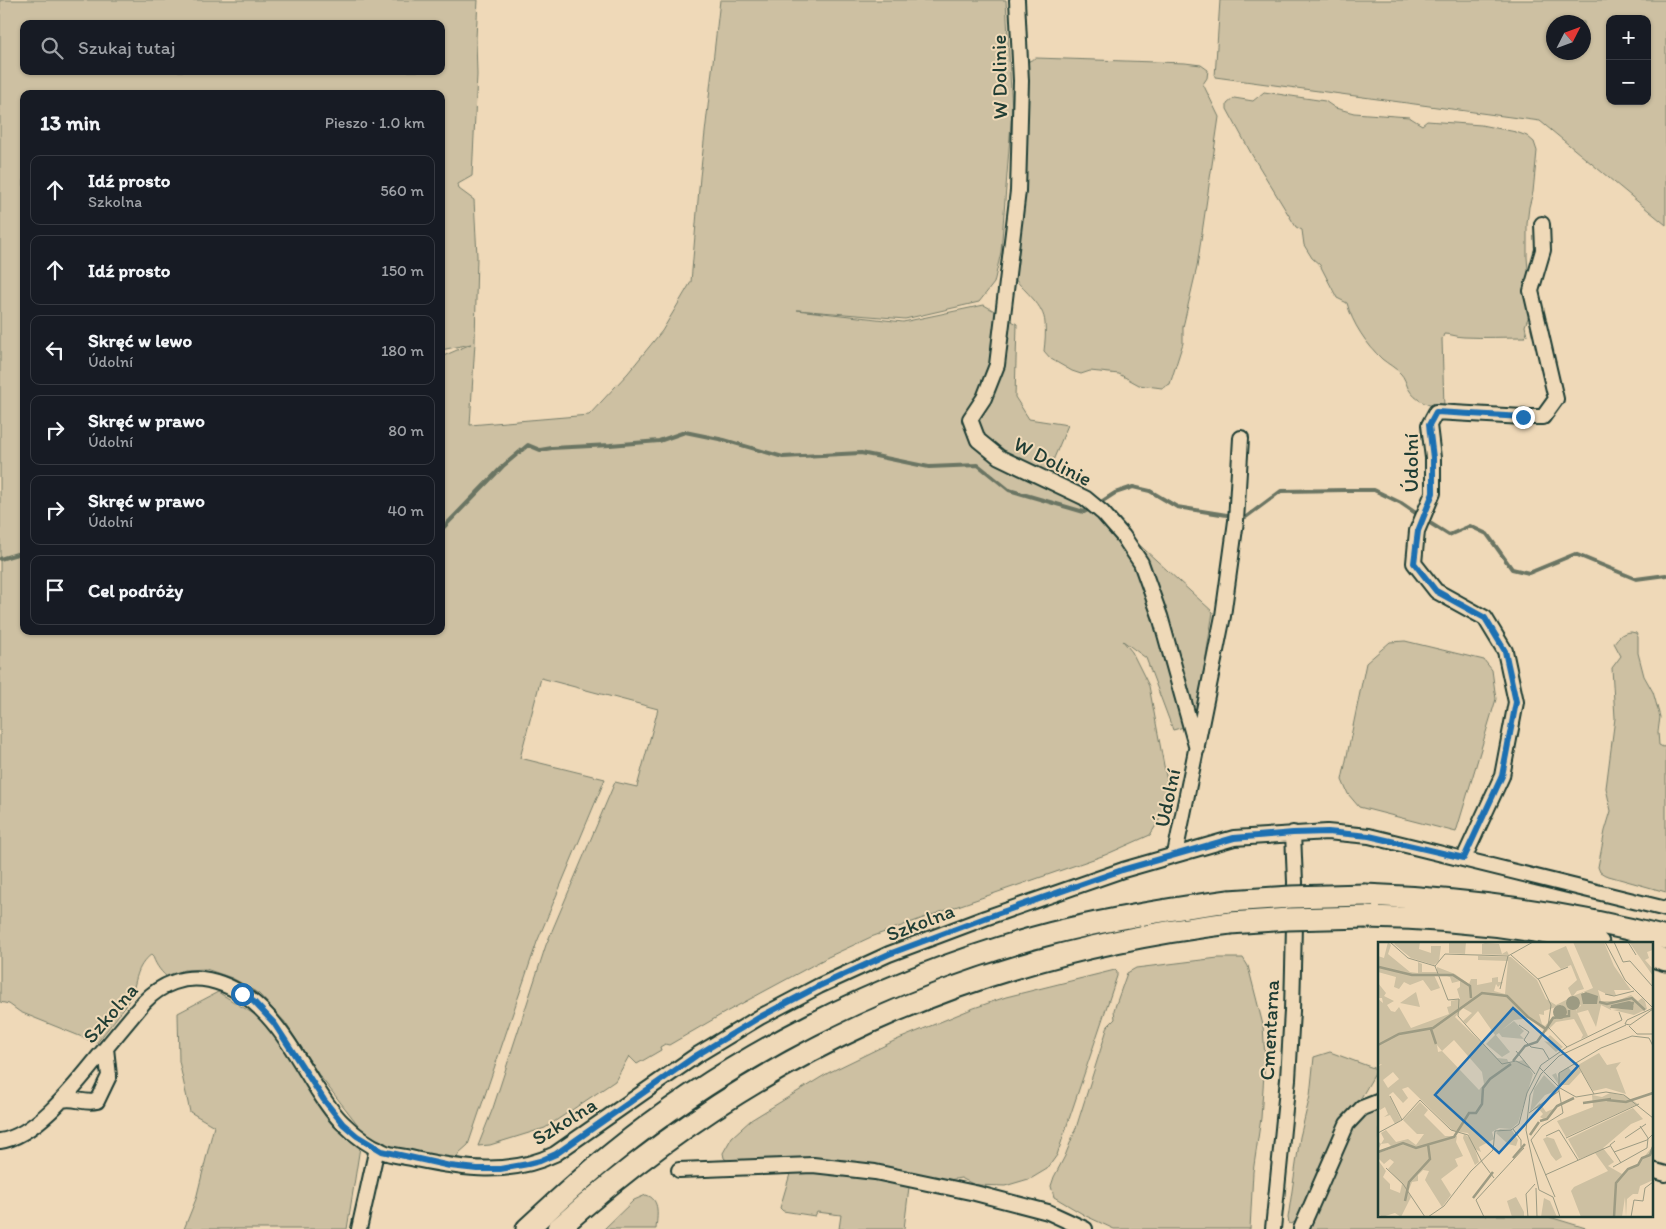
<!DOCTYPE html>
<html lang="pl">
<head>
<meta charset="utf-8">
<style>
  :root { --surface:#171b24; --page:#20242c; --text:#f1f3f6; --muted:#9ea1a6; --line:#363941 }
  body { margin:0; font-family:Itim,sans-serif; background:var(--page); color:var(--text) }
  .controls { position:absolute; right:15px; top:15px; display:grid; overflow:hidden; border-radius:10px; box-shadow:0 1px 4px #0004 }
  .controls button { width:45px; height:45px; display:grid; place-items:center; padding:0; border:0; border-bottom:1px solid var(--line); background:var(--surface); color:var(--text); font:25px sans-serif }
  .compass { position:absolute; left:1546px; top:15px; width:45px; height:45px; border-radius:50%; background:var(--surface); box-shadow:0 1px 4px #0004; rotate:48deg }
  .stop { position:absolute; width:15px; height:15px; margin:-11px; border:4px solid #1f6fb2; border-radius:50%; background:#fff }
  .stop.end { background:#1f6fb2; border-color:#fff; box-shadow:0 1px 5px #0008 }
  .list { margin:0; padding:0; list-style:none }
  h2 { display:flex; justify-content:space-between; align-items:center; height:65px; margin:0; padding:0 20px; font-size:21px }
  h2 small { font-size:16px; font-weight:400; color:var(--muted) }
  .list li { display:grid; grid-template-columns:32px 1fr auto; gap:15px; align-items:center; box-sizing:border-box; height:70px; margin:0 10px 10px; padding:0 10px; border:1px solid var(--line); border-radius:10px }
  .list b { display:block; font-size:19px; white-space:nowrap }
  .list p { margin:0; font-size:16px; white-space:nowrap; color:var(--muted) }
  .list em { font-size:16px; font-style:normal; color:var(--muted) }
  .icon { flex:none; width:28px; height:28px; fill:none; stroke:currentColor; stroke-width:2; stroke-linecap:round; stroke-linejoin:round }
  .map { position:relative; flex:none; width:1666px; height:1229px; overflow:hidden }
  .search { position:absolute; background:var(--surface); box-shadow:0 1px 4px #0004; left:20px; top:20px; width:425px; height:55px; display:flex; align-items:center; gap:12px; box-sizing:border-box; padding:0 18px; border-radius:10px; color:var(--muted); font-size:19px }
  .panel { position:absolute; background:var(--surface); box-shadow:0 1px 4px #0004; left:20px; top:90px; width:425px; height:545px; border-radius:10px }
  .map>svg:first-child { display:block }
  .green { fill:#cdc0a2; stroke:#767e6b; fill-rule:evenodd }
  .lines { fill:none; stroke-linecap:round; stroke-linejoin:round }
  .stream { stroke:#6b7563; stroke-width:4 }
  .minor-casing { stroke:#1f3d34; stroke-width:18 }
  .highway-casing { stroke:#1f3d34; stroke-width:25 }
  .minor { stroke:#efd9b8; stroke-width:14 }
  .highway { stroke:#efd9b8; stroke-width:21 }
  .highway-bridge-casing { stroke:#1f3d34; stroke-width:25; stroke-linecap:butt }
  .highway-bridge { stroke:#efd9b8; stroke-width:21 }
  .route { stroke:#1f6fb2; stroke-width:6 }
  .labels { text-anchor:middle; dominant-baseline:central; stroke-width:4; stroke-linejoin:round; paint-order:stroke }
  .street-label { font-size:21px; fill:#1f3d34; stroke:#efd9b8 }
  .inset-river { fill:none; stroke:#9d9b83; stroke-width:2.5 }
  .inset-road { fill:none; stroke:#9c9b83; stroke-width:1 }
  .view { fill:#1f6fb2; fill-opacity:0.15; stroke:#1f6fb2; stroke-width:2.5 }
  .inset-edge { fill:none; stroke:#1f3d34; stroke-width:2.5 }
</style>
</head>
<body>
<div class="map">
<svg width="1666" height="1229" viewBox="0 0 1666 1229">
  <rect width="100%" height="100%" fill="#efd9b8"/>
  <filter id="ink" filterUnits="userSpaceOnUse"><feTurbulence type="fractalNoise" baseFrequency=".02" numOctaves="2"/><feDisplacementMap in="SourceGraphic" scale="10" xChannelSelector="R" yChannelSelector="G"/><feConvolveMatrix kernelMatrix="1 2 1 2 8 2 1 2 1" color-interpolation-filters="sRGB"/></filter>
  <g filter="url(#ink)">
    <path class="green" d="M0 0H478L476 38 477 75 472 176 458 184 459 189 474 200 477 256 475 342 470 425 589 415 628 373 662 331 691 282 700 177 720 0H1006L1012 110 1001 252 994 283 979 302 905 319 797 310 903 322 984 305 1017 324 1015 397 1029 419 1068 425 1046 477 1122 529 1213 612 1195 724 1173 730 1146 658 1123 641 1132 652 1149 686 1169 792 1167 808 1150 835 1105 855 929 916 871 937 828 957 726 1012 669 1045 665 1044 660 1047 661 1050 637 1064 629 1056 615 1081 545 1128 490 1145 478 1146 493 1108 546 945 615 782 637 787 658 709 541 678 520 758 605 779 537 942 468 1145 459 1153 455 1162 389 1147 362 1130 319 1075 285 1022 259 994 243 984 232 978 206 969 184 970 167 977C159 970 155 963 152 954 134 968 138 981 130 998 122 1013 107 1029 97 1043L20 1012 9 1004 0 1002ZM24 24H441V71H24ZM24 94H441V350L471 344 441 357V631H24Z
      M1220 0H1666V225L1540 121 1215 77ZM1610 19H1647V101H1610ZM1554 22H1584V52H1554Z
      M1036 58 1185 63 1201 65 1208 70 1207 78 1203 84 1219 117 1197 267 1183 327V343L1170 384 1162 388 1139 385 1119 374 1090 371 1081 374 1072 371 1051 359 1044 351C1045 342 1046 332 1045 323 1044 305 1025 292 1014 278L1026 124 1028 64 1029 61Z
      M1264 92 1325 101 1335 108 1354 113 1409 117 1422 125 1427 121 1481 125 1516 132 1527 136 1534 142 1537 151 1533 192 1529 207 1527 224V257L1531 310 1525 326 1527 335 1525 337C1505 337 1484 338 1464 337 1457 337 1451 334 1444 334L1442 339 1444 408C1429 406 1416 402 1408 388 1406 383 1404 377 1401 374 1396 368 1388 364 1382 359 1367 345 1352 323 1347 303L1337 298 1320 265 1312 258 1304 245 1302 230 1296 227 1252 155 1227 109V104L1234 98 1253 101Z
      M1631 632 1636 633 1638 637V653L1644 676 1653 692 1660 717 1658 732 1659 745 1663 747 1666 746V892L1605 875 1600 872 1598 867 1605 831 1611 811 1606 788 1615 718 1612 668 1621 656 1614 643C1619 636 1622 633 1631 632Z
      M1405 641 1484 660 1492 670 1496 699 1456 832 1359 807 1348 794 1342 780 1366 663 1390 642Z
      M1218 958H1243L1248 966 1263 1025 1265 1059 1261 1118 1253 1172 1250 1229H1114L1086 1216 1054 1197 1051 1186 1054 1177 1065 1156 1076 1128 1108 1026 1115 1019 1114 1010 1127 973 1136 968Z
      M1115 970 1117 972V976L1057 1155 1047 1169 1032 1178 1005 1186 975 1185 961 1178 942 1181 845 1160 817 1159 729 1162 724 1158 723 1153 732 1137 751 1120 828 1073 894 1041 974 1008 1006 997Z
      M218 992 257 1016 280 1041 339 1127 360 1147 347 1229H184L196 1199 214 1126 190 1112 179 1061 178 1013Z
      M1330 1052 1376 1069V1072L1358 1103 1338 1126 1331 1141 1309 1199 1299 1220 1291 1224 1289 1223 1288 1218 1300 1137 1310 1096 1314 1057Z
      M1380 1110V1215H1543L1589 1229H1310L1312 1217 1348 1131 1359 1119Z
      M810 1169 855 1174 909 1187 904 1229H839L841 1215 817 1212 815 1216 783 1211 780 1208 790 1174 792 1172Z
      M646 1195C661 1199 657 1217 656 1229H604L634 1200Z"/>
    <g class="lines">
      <path class="stream" d="M1098 504 1115 493 1133 487 1150 491 1177 507 1233 516
        M1240 517H1246L1281 491 1347 490H1374L1401 503 1420 516
        M1425 520 1449 535 1470 526 1487 534 1512 569 1529 573 1575 554 1636 579 1666 575
        M441 530 503 466 528 445 540 450 552 448 610 445 659 441 685 432 724 440 783 457 861 453 929 467 978 465 1009 490 1084 512 1092 508
        M0 559 24 552"/>
      <defs>
        <path id="minor" d="M1017 0 1021 81 1018 191 997 365 984 398 970 419 978 440 999 457 1085 498 1103 513 1123 536 1141 563 1160 616 1197 749
          M1175 854 1223 616 1236 521 1241 438
          M1464 858 1502 776 1516 702 1505 651 1485 618 1436 591 1414 563 1417 531 1433 493V458L1429 425 1436 412 1523 417H1543L1556 399 1531 291 1543 250 1542 224
          M62 1100C75 1097 84 1104 97 1101L109 1076 106 1048
          M0 1141C37 1136 77 1083 100 1055 114 1038 129 1020 144 1002 161 984 184 975 209 980 264 992 290 1046 317 1089 325 1101 334 1116 345 1125 355 1135 369 1145 382 1151 391 1156 405 1156 415 1159 463 1169 510 1176 555 1154L697 1055 760 1017 819 986 889 954 985 918 1123 870 1234 838 1327 832 1369 836 1666 909
          M679 1170 813 1165 875 1172 975 1193 1048 1212 1085 1229
          M1652 1170 1666 1174
          M359 1229 377 1148
          M1273 1229 1288 1079 1292 1011 1295 882 1293 833
          M1301 1229 1347 1124 1362 1108 1380 1101"/>
        <path id="highway" d="M1365 895C1469 899 1566 912 1666 938
          M1366 917C1443 918 1522 926 1598 943
          M1652 956 1666 960
          M527 1229C555 1203 583 1177 613 1153 735 1054 880 982 1030 939 1095 921 1162 910 1229 901
          M558 1229C754 1053 969 955 1230 923"/>
      </defs>
      <use href="#minor" class="minor-casing"/>
      <use href="#highway" class="highway-casing"/>
      <use href="#minor" class="minor"/>
      <use href="#highway" class="highway"/>
      <defs>
        <path id="highway-bridge" d="M1229 901 1291 897 1365 895
          M1230 923 1288 919 1366 917"/>
      </defs>
      <use href="#highway-bridge" class="highway-bridge-casing"/>
      <use href="#highway-bridge" class="highway-bridge"/>
    </g>
  </g>
  <g class="lines" filter="url(#ink)">
    <path class="route" d="M242 994 254 1002 274 1023 324 1100 343 1124 357 1136 382 1151 450 1166 477 1169H500L528 1164 540 1161 556 1154 697 1055 760 1017 819 986 889 954 985 918 1122 870 1234 838 1293 833 1328 832 1369 836 1464 858 1502 776 1516 702 1505 651 1485 618 1436 591 1414 563 1418 531 1433 493V458L1429 425 1436 412 1523 417"/>
  </g>
  <g class="labels">
    <g class="street-label">
      <text transform="translate(999 77) rotate(-91)">W Dolinie</text>
      <text transform="translate(1053 461) rotate(27)">W Dolinie</text>
      <text transform="translate(1410 463) rotate(-90)">Údolní</text>
      <text transform="translate(1167 798) rotate(-78)">Údolní</text>
      <text transform="translate(920 922) rotate(-21)">Szkolna</text>
      <text transform="translate(110 1013) rotate(-49)">Szkolna</text>
      <text transform="translate(1269 1030) rotate(-87)">Cmentarna</text>
      <text transform="translate(564 1121) rotate(-32)">Szkolna</text>
    </g>
  </g>
  <g transform="translate(1378 942)">
    <rect width="275" height="275" fill="#efd9b8"/>
    <path d="M10 0 13 3 10 12 32 30 40 31V20L44 22V30H59V25L77 32 91 42 93 37H99V43L114 40V36L120 35V40H125L120 45 118 42 116 49 127 52 130 19 100 18V14L133 15 159 38 168 57 178 63 194 55 190 46 199 38 193 23 183 27 170 12 188 4 206 47 199 49 195 54 215 46 195 0H226L236 24 253 48H236L238 53 233 54 220 48 223 59H239L253 53 260 59 264 56 267 59 269 67 256 73 235 68 256 64 254 59 232 64 233 68 223 63 218 85 210 68 199 71 198 66 203 64 197 54 188 64 197 66 210 94 203 97 205 93 196 77 178 80 168 90 151 76 136 78 124 88 136 79 146 89 142 93 146 97 124 95 121 91 118 93 132 110 124 115 108 102 117 93 100 69 88 82 85 79 94 71 85 66 77 75 119 116 129 117 131 121 146 118 155 132 140 181 133 187 121 186 114 190 116 197 101 205 103 210 97 207 101 220 97 223 85 196 86 192 92 196 90 191 75 189 30 145 24 147 30 156 25 161 15 150 11 153 23 178 17 182 12 173 6 175 10 172 7 165 2 168 0 165V125L4 122 0 123V57L5 61 4 56H0V41L8 51 6 54 16 59 9 63 13 69 17 70 21 65 33 86 71 72 69 65 73 64V59L82 57 79 47 82 45V39L74 41 72 35 66 33H56L62 46 53 49 45 38 32 43 26 40 21 47 16 45 18 35 0 30V14L6 16ZM205 50H209L219 62H205ZM184 63 189 73 175 74 167 84 164 82 161 72 166 73V69ZM76 98 104 130 106 142 101 148 64 109 60 110 59 103 64 109ZM15 130 21 137 10 146 5 138ZM18 0H42L41 7 53 11V4H63L61 19 56 23 33 16 16 2ZM71 0H88L87 12 71 11ZM251 0H275V8L269 10 271 16 267 18 275 27V34ZM107 1 121 2 124 12 129 9 131 13 94 12H104V2ZM38 50 42 65 22 61ZM172 93 185 105 178 110 166 99 174 101 169 96ZM221 111 229 123 243 120 238 126 248 152 228 146 215 149 200 123ZM190 125 193 129 200 125 203 130 191 143H181L174 133 178 131 181 139 180 132ZM166 133 181 148 167 153 152 170 156 147ZM232 151 248 154 260 162 188 195 179 179 215 165 214 153 224 155ZM42 160 50 168 46 173 67 194H79L78 200 85 214 77 217 80 224 63 237 73 253 64 265 47 238 51 229 45 228 40 233V239L34 240 30 250 33 255 23 275 17 271 4 275 0 271V218L8 229 5 235 12 242V247L22 251 24 242 10 227 16 220 12 217 6 222 0 216V211L15 206 10 201 3 202 0 208V199L3 202 6 197 3 191 8 188 18 200 30 197 38 203 46 192H39L25 178ZM162 161 168 170 177 166 167 178 162 175 165 172 160 166 155 167ZM255 166 265 177 253 182 225 206 236 220 230 224 244 232 260 222 275 204V238L262 244 260 252H255L249 257 248 275 247 255 244 275H203L193 249 196 245 230 229 217 211 201 217 190 197ZM122 187 134 188 140 198 138 204 130 202 118 191ZM169 195 176 197 184 215 178 219 173 213 165 197ZM138 255 146 270V275H134L129 259ZM166 256 172 259 179 275H163Z" fill="#cdc0a2" fill-rule="evenodd"/>
    <path d="M208 50 220 54 219 62H205L203 52ZM188 61a7 7 0 1 1 14 0a7 7 0 1 1-14 0ZM251 59 256 60 255 68 232 66 233 63ZM175 70a7 7 0 1 1 14 0a7 7 0 1 1-14 0Z" fill="#9d9b83"/>
    <path class="inset-river" d="M1 25 34 33H75L92 44 93 56M221 60 229 62 254 56 267 68M53 87 58 102M0 103 21 92 55 86 104 51 129 54 150 75 168 87 175 76 191 74V68M135 119 147 104 159 100 168 87M229 158 248 160 275 151M205 161 233 157M162 179 169 177 179 164 196 156M152 193 161 180M0 210 25 201 38 206 76 195 91 171H98L104 162 105 146 112 137 133 122M135 216 147 202M95 256 115 230M27 259 31 240 52 217 50 202M236 275 238 241 250 227 260 223 264 216 272 213 275 205"/>
    <path class="inset-road" d="M12 0 30 16 57 24M227 0 247 38 274 65M236 0 245 20 252 19 275 45M250 0 258 13M133 13 161 38 173 63 170 85 189 105M57 24 70 58 81 57 80 74 95 91 124 122 138 119 152 126M57 24 67 12 130 14 155 0M160 37 190 25M122 47 130 14M227 52 236 54 256 49M275 66 249 78 247 82 252 83 275 67M141 83 151 90 146 98 153 105 165 107 171 117M251 84 259 92H275M138 109 157 132M198 120 216 152M161 125 182 146 198 155 228 150 246 153 275 176M12 154 24 178M151 171 181 149V131L223 106 254 94 271 96 275 104M135 187 143 198V205M0 191 24 178 42 158 73 188 90 193 104 220 116 236M168 194 181 188 200 218M188 196 261 162M247 196 268 182M237 199 232 203 243 221M236 210 269 198 275 192M235 225 269 206 270 196 262 184M8 226 25 242 47 275M167 233 232 204M158 246 159 275M177 255 153 198 164 184 185 171 181 149M50 275 66 264 93 229 115 208 117 189 133 188 141 182 149 151 163 123 189 105 244 78 241 70M106 275 98 258 146 206M150 275 148 252 157 242M182 275 175 255 161 248 148 188 152 153 163 132 181 114 248 83M253 275 256 258 265 259 267 246 275 240"/>
    <path class="view" d="M135 66 200 124 121 211 57 153Z"/>
    <rect width="275" height="275" class="inset-edge"/>
  </g>
</svg>
<div class="controls">
<button>+</button>
<button>−</button>
</div>
<svg class="compass" viewBox="-18 -18 36 36"><path d="M0-13l5 13h-10z" fill="#e53935"/><path d="M0 13l5-13h-10z" fill="#9ea1a6"/></svg>
<div class="stop" style="left:242px;top:994px"></div>
<div class="stop end" style="left:1523px;top:417px"></div>
<div class="search"><svg class="icon" aria-label="search" viewBox="0 0 24 24"><circle cx="10" cy="10" r="6"/><path d="M15 15l6 6"/></svg>Szukaj tutaj</div>
<section class="panel">
<h2>13 min<small>Pieszo · 1.0 km</small></h2>
<ul class="list">
<li><svg class="icon" aria-label="ahead" viewBox="0 0 24 24"><path d="M12 20V5M6 11l6-6 6 6"/></svg><div><b>Idź prosto</b><p>Szkolna</p></div><em>560 m</em></li>
<li><svg class="icon" aria-label="ahead" viewBox="0 0 24 24"><path d="M12 20V5M6 11l6-6 6 6"/></svg><div><b>Idź prosto</b></div><em>150 m</em></li>
<li><svg class="icon" aria-label="left" viewBox="0 0 24 24"><path d="M17 20v-9H6M10 6l-5 5 5 5"/></svg><div><b>Skręć w lewo</b><p>Údolní</p></div><em>180 m</em></li>
<li><svg class="icon" aria-label="right" viewBox="0 0 24 24"><path d="M7 20v-9h11M14 6l5 5-5 5"/></svg><div><b>Skręć w prawo</b><p>Údolní</p></div><em>80 m</em></li>
<li><svg class="icon" aria-label="right" viewBox="0 0 24 24"><path d="M7 20v-9h11M14 6l5 5-5 5"/></svg><div><b>Skręć w prawo</b><p>Údolní</p></div><em>40 m</em></li>
<li><svg class="icon" aria-label="arrive" viewBox="0 0 24 24"><path d="M6 21V4h12l-3 4 3 4H6"/></svg><div><b>Cel podróży</b></div></li>
</ul>
</section>
</div>
</body>
</html>
